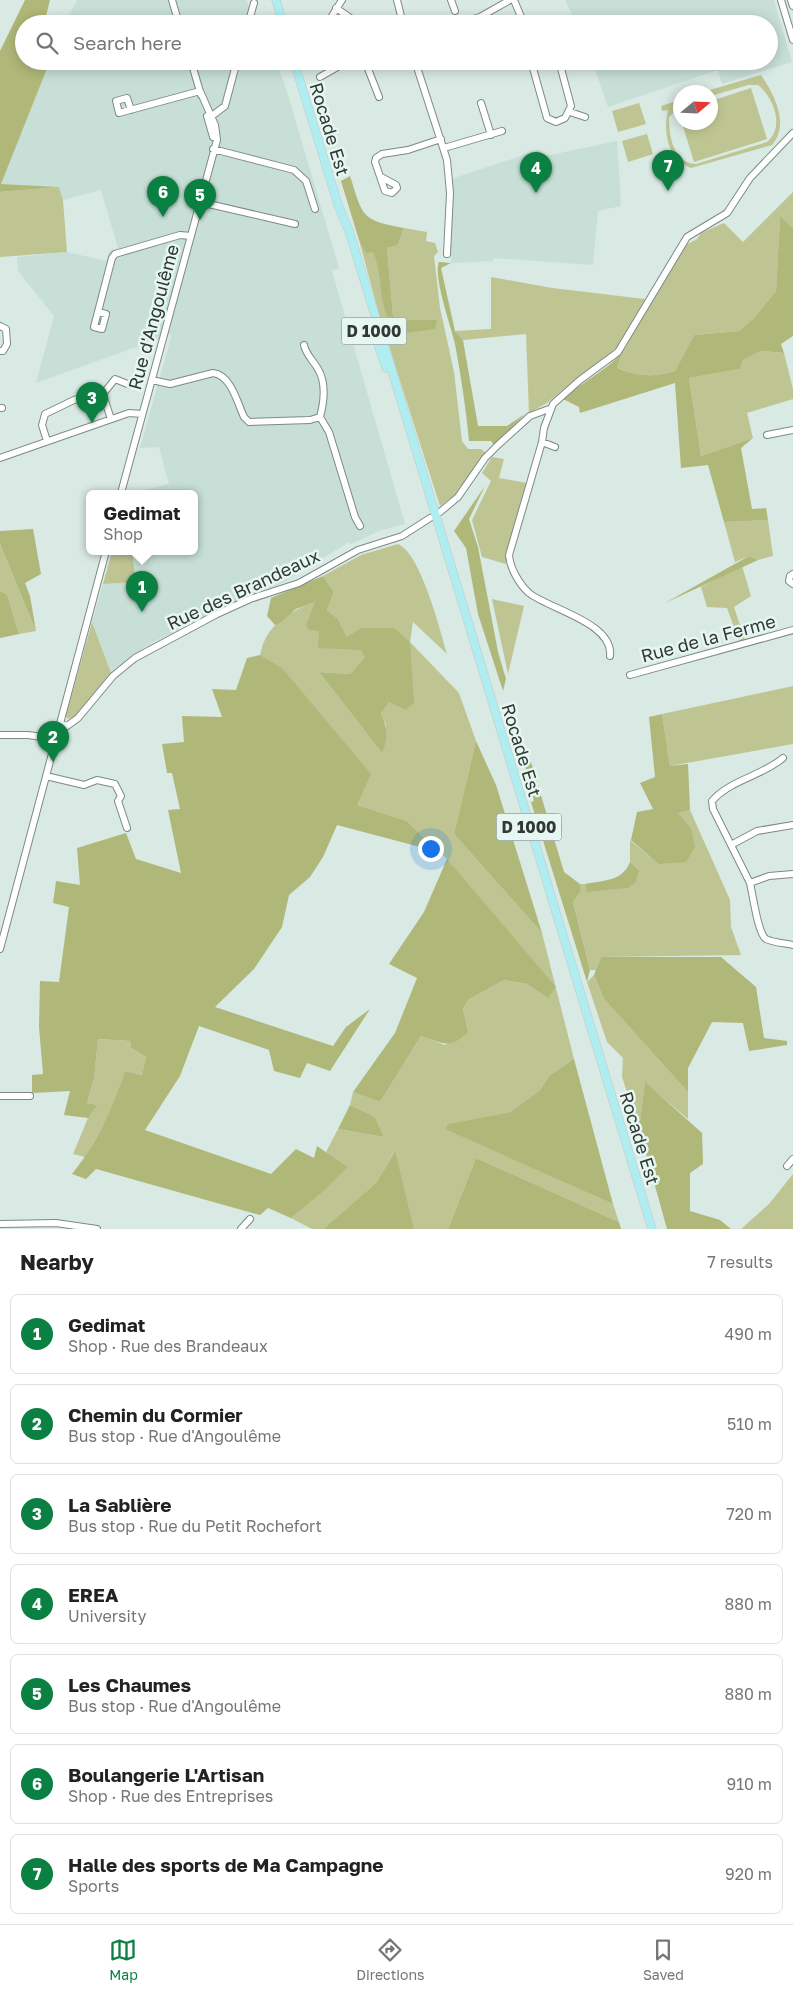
<!DOCTYPE html>
<html lang="en">
<head>
<meta charset="utf-8">
<style>
  :root { --surface:#fff; --page:#f2f2f2; --text:#222; --muted:#767676; --line:#e0e0e0; --accent:#0b8043 }
  body { margin:0; font-family:"Golos Text",sans-serif; background:var(--page); color:var(--text) }
  .compass { position:absolute; left:673px; top:85px; width:45px; height:45px; border-radius:50%; background:var(--surface); box-shadow:0 2px 12px #0003; rotate:71deg }
  .you { position:absolute; left:430px; top:848px; width:18px; height:18px; margin:-12px; border:4px solid #fff; border-radius:50%; background:#1a73e8; box-shadow:0 0 0 8px #1a73e833 }
  .badge { display:grid; place-items:center; width:32px; height:32px; border-radius:50%; background:var(--accent); color:#fff; font-size:16px; font-weight:700 }
  .pin { position:absolute; translate:-50% -41px; filter:drop-shadow(0 1px 2px #0008) }
  .pin::after { content:''; position:absolute; top:26px; width:18px; height:15px; background:inherit; clip-path:polygon(0 0,100% 0,50% 100%) }
  .popup { position:absolute; left:86px; top:490px; width:112px; height:65px; box-sizing:border-box; display:grid; place-content:center; border-radius:8px; background:var(--surface); filter:drop-shadow(0 1px 4px #0005); font-size:16px; white-space:nowrap; color:var(--muted) }
  .popup b { font-size:19px; color:var(--text) }
  .popup::after { content:''; position:absolute; left:50%; top:100%; margin-left:-10px; border:10px solid transparent; border-top-color:var(--surface) }
  .list { margin:0; padding:0; list-style:none }
  h2 { display:flex; justify-content:space-between; align-items:center; height:65px; margin:0; padding:0 20px; font-size:21px }
  h2 small { font-size:16px; font-weight:400; color:var(--muted) }
  .list li { display:grid; grid-template-columns:32px 1fr auto; gap:15px; align-items:center; box-sizing:border-box; height:80px; margin:0 10px 10px; padding:0 10px; border:1px solid var(--line); border-radius:8px }
  .list b { display:block; font-size:19px; white-space:nowrap }
  .list p { margin:0; font-size:16px; white-space:nowrap; color:var(--muted) }
  .list em { font-size:16px; font-style:normal; color:var(--muted) }
  .icon { flex:none; width:28px; height:28px; fill:none; stroke:currentColor; stroke-width:2; stroke-linecap:round; stroke-linejoin:round }
  .map { position:relative; flex:none; width:793px; height:1229px; overflow:hidden }
  .search { position:absolute; background:var(--surface); box-shadow:0 2px 12px #0003; left:15px; right:15px; top:15px; height:55px; display:flex; align-items:center; gap:12px; box-sizing:border-box; padding:0 18px; border-radius:28px; color:var(--muted); font-size:19px }
  .sheet { height:695px; background:var(--surface) }
  nav { display:flex; justify-content:space-around; align-items:center; box-sizing:border-box; height:70px; border-top:1px solid var(--line); background:var(--surface); font-size:14px; color:var(--muted) }
  nav a { display:grid; justify-items:center; gap:2px }
  nav .on { color:var(--accent) }
  .map>svg:first-child { display:block }
  .built { fill:#c7dfd7 }
  .green { fill:#bec593 }
  .forest { fill:#afb878 }
  .lines { fill:none; stroke-linecap:round; stroke-linejoin:round }
  .minor-casing { stroke:#7c8a85; stroke-width:8 }
  .major-casing { stroke:#c6c7c6; stroke-width:9 }
  .minor { stroke:#fff; stroke-width:6 }
  .major { stroke:#afedf1; stroke-width:8 }
  .labels { text-anchor:middle; dominant-baseline:central; stroke-width:5; stroke-linejoin:round; paint-order:stroke }
  .shield { fill:#e6f6f0; stroke:#68716d; stroke-width:1 }
  .shield-label { font-size:16px; font-weight:bold; fill:#323835 }
  .street-label { font-size:18px; fill:#323835; stroke:#e6f6f0 }
</style>
</head>
<body>
<div class="map">
<svg width="793" height="1229" viewBox="0 0 793 1229">
  <rect width="100%" height="100%" fill="#d9e9e3"/>
  <path class="built" d="M77 0H246L259 24H65Z
    M565 0H774L792 62 722 84 718 70 608 107 592 61H769V24H577Z
    M50 61H275L285 85 339 268 332 271 405 524 379 531 351 544 349 542 284 582 155 641 128 658 111 673 92 622 103 584 136 582 132 551H194V493H146V490L169 484 159 447 140 448 172 334 36 383 54 316 18 271 17 257 67 252 106 261 110 250 118 248 101 190 63 200 59 187 1 184Z
    M617 141 621 206 598 211 593 265 493 258V261L451 263V179L539 150 541 157Z"/>
  <path class="green" d="M761 75C774 94 790 124 772 145L691 168C667 158 663 132 668 110L662 111 661 106 680 100V106L669 117C669 136 673 163 696 164L767 142C785 127 774 98 758 85H748L711 96 710 92H703Z
    M751 88 767 139 694 162 682 123 710 122 711 101Z
    M639 103 646 124 618 132 612 111Z
    M647 134 653 154 628 162 622 141Z
    M59 187 63 200 67 252 0 257V192Z
    M793 192V228L780 218 776 291 754 318 739 331 694 335 675 371C653 377 638 377 617 368L622 353 684 246 697 239 701 233 724 223 743 242Z
    M404 228 427 232 426 241 435 243 438 252 434 256 440 308 454 372 462 441 468 449H481L486 453 456 494 440 506 380 318 359 240 366 254 373 252 378 263 383 298 392 328 437 320H397L393 315 387 248 398 245Z
    M491 277 552 288 645 299 624 337 612 353 578 377 547 403 529 413 526 334 463 340 455 331 491 329Z
    M761 351 784 353 793 389V399L747 413 753 438 701 456 689 378 740 369 743 360Z
    M492 457 504 459 499 478 527 483 507 553 506 564 482 557 472 520 491 481 482 473Z
    M768 520 773 556 758 560 749 556 735 562 724 522Z
    M0 544 36 631 19 634 7 594 0 591Z
    M398 544C421 554 440 630 447 654L413 622 410 642 459 693 476 741 454 834 542 933 574 1059 549 1076 540 1090 510 1112 449 1124 446 1129 613 1204 619 1222 476 1158 448 1229H414L394 1152 376 1183 323 1229H312L291 1218 324 1191 347 1167 326 1152 338 1129 384 1137 375 1117 350 1105 353 1092 380 1102 421 1036 445 1045 468 1032 463 1009 468 1000 504 980 527 984 548 998 447 859 407 821 357 805 282 669 260 655C262 650 262 644 265 640 273 621 297 608 315 602L319 630 361 650 364 658 350 674 319 672 382 753 386 725 381 714 389 702 410 642 347 637 338 619 327 610 334 592 323 576 361 555Z
    M112 551H132L136 582 103 584Z
    M742 566 751 596 734 607 745 640 739 641 727 608 707 607 701 587Z
    M492 599 524 606 508 674Z
    M92 622 111 673 76 716 68 719 66 716Z
    M793 686V744L670 766 662 714Z
    M690 810 730 900 731 927 741 955 601 957 596 970H590L573 902 581 891 580 884H585L586 892 639 870 630 862V840L658 864 691 828 677 813Z
    M594 975 604 999 688 1092V1119L645 1083 639 1128 622 1077 623 1058 607 1042 587 982Z
    M98 1039 130 1041 131 1048 146 1057 142 1075 125 1071 110 1115 85 1157 73 1154 88 1118 98 1105 87 1103 94 1078Z
    M793 1174V1229H741L769 1204Z"/>
  <path class="forest" d="M25 0H50L44 24H24V61H50L1 184 59 187 0 192V51Z
    M350 176C363 216 360 220 404 228L398 245 387 248 393 315 397 320H437L435 329 399 334C376 314 385 278 373 252L366 254 359 240 341 181Z
    M780 217 793 228V336L781 344 784 353 761 351 743 360 740 369 689 378 701 456 753 438 741 448 752 509 766 508 768 520 724 522 708 465 681 468 675 383 580 413 579 407 563 399C582 382 605 371 622 353L617 368C638 377 654 377 675 371L694 335 739 331 754 318 776 291Z
    M439 262 451 263 441 268 455 331 463 340 478 426H507L525 414 494 445 491 441H469C466 409 461 376 455 344 451 326 433 277 439 262Z
    M485 486 469 519 478 547 498 652 506 679 503 691 478 614 466 548 454 531Z
    M33 529 41 574 25 583 30 596 36 631 0 544V531Z
    M749 556 758 560 665 603Z
    M323 576 334 592 327 610 338 619 347 637 361 628H394L410 642 414 703 406 710 389 702 381 714C388 729 388 738 382 753L319 672 350 674 364 658 361 650 318 648 319 631 309 630 306 625 315 602 296 609 280 623 275 625 267 616 271 598Z
    M0 591 7 594 19 634 0 638Z
    M260 655 282 668 371 774 357 805 407 821 439 852 337 825 323 857 310 877 289 895 282 927 254 969 215 1007 333 1046 346 1027 370 1009 330 1071 307 1063 300 1078 274 1071 269 1050 199 1026 180 1076 145 1130 271 1174 296 1149 314 1158 317 1146 348 1167 324 1191 291 1218 268 1208 260 1215 96 1169 86 1179 72 1174C99 1140 111 1112 125 1071L142 1075 146 1057 131 1048 130 1041 98 1039 94 1078 87 1103 98 1105 88 1118 64 1115 70 1091 32 1093V1075L43 1074 39 1027 40 981 59 982 69 907 53 903 56 881 80 885 77 848 126 833 136 859 181 873 168 810 180 809 172 773H167L162 744 184 742 182 716 222 717 212 689 236 690 247 658Z
    M662 714 670 766 688 764 690 810 678 813 691 828 695 847 686 862 658 864 631 840 637 812 653 809 640 783 655 777 649 717Z
    M476 741 496 785 542 933 454 834Z
    M522 754 531 762 564 872 580 884 581 891 573 902 590 970 587 982 531 802 534 801Z
    M447 859 556 987 548 998 527 984 504 980 468 1000 463 1009 468 1032C450 1050 442 1043 421 1036L380 1102 353 1092 395 1033 417 978 389 964 424 912Z
    M630 862 639 870 635 883 628 888 586 892 585 884C604 880 622 882 630 862Z
    M601 957H721L756 987 764 1038 787 1041V1045L749 1051 743 1023 712 1022 688 1068V1092L604 999 594 975Z
    M574 1059 613 1204 445 1129 448 1124 510 1112 540 1090 549 1076Z
    M645 1082 702 1133 703 1164 690 1173V1211L720 1220 731 1229H667L639 1128Z
    M350 1105 375 1117 384 1137 338 1129Z
    M395 1151 414 1229H323L376 1183Z
    M476 1158 619 1222 621 1229H448Z"/>
  <g class="lines">
    <defs>
      <path id="minor" d="M172 0 179 24
        M397 0 403 24
        M451 0 455 11
        M514 0 524 24
        M781 0 793 40
        M791 0 793 6
        M336 8 359 24
        M248 24 254 3
        M332 24V16L342 0
        M456 24 480 17 510 0
        M191 61 201 95
        M365 61 379 97
        M415 61 447 160 450 193 447 254
        M531 61 547 118 556 122 565 118 571 106 559 61
        M320 77 348 61
        M481 103 491 135
        M131 110 127 98 116 101 119 113 200 91
        M570 112 585 117
        M207 116 213 137
        M209 118 225 106 237 61
        M444 148 502 131
        M213 149 294 170 306 181 315 209
        M381 177 396 185 397 188 392 193 385 191 375 162 376 158 382 154 408 150 441 139
        M200 202 295 224
        M98 312 106 314 102 329 94 327 112 258 115 254 180 235 191 236
        M0 326 6 329 7 344 3 351H0
        M304 345C306 355 313 360 318 369 327 384 324 402 320 417L329 432 355 517 360 526
        M152 380 170 384 213 373C231 375 237 402 244 417L249 422 310 420 320 417
        M103 394 115 379 130 385
        M0 408H2
        M767 435 793 430
        M47 441 42 425 45 414 74 400 102 392 111 419
        M542 442 555 447
        M0 458 129 413 142 414
        M121 493 217 140 215 125 200 91
        M440 512 458 497 485 458 498 445 530 416 549 409
        M793 574 790 576 789 581 793 584
        M610 656C614 623 549 609 529 593 519 584 510 568 509 555L542 442 544 428 553 404 580 380 618 352 687 237 727 213 750 178 793 133
        M630 675 793 630
        M60 724 67 726 78 718 113 676 135 658 217 614 250 599 299 583 358 550 402 536 430 518
        M0 735H28L56 739
        M46 776 84 785 97 780 115 784 121 796 118 801 127 828
        M793 825 757 831 731 845 750 883 769 876 793 874
        M731 845 713 809 712 801C730 780 762 776 783 758
        M750 883C753 896 758 934 766 939 774 943 785 943 793 945
        M0 949 106 551
        M0 1096H30
        M787 1166 793 1159
        M0 1224 56 1223 97 1229
        M241 1229 250 1219"/>
      <path id="major" d="M276 0 283 24
        M294 61 339 208
        M338 205 349 231 389 361 652 1229
        M378 344 386 368"/>
    </defs>
    <use href="#minor" class="minor-casing"/>
    <use href="#major" class="major-casing"/>
    <use href="#minor" class="minor"/>
    <use href="#major" class="major"/>
  </g>
  <g class="labels">
    <g class="shield">
      <rect x="341.5" y="317.5" width="65" height="27" rx="4"/>
      <rect x="496.5" y="813.5" width="65" height="27" rx="4"/>
    </g>
    <g class="shield-label">
      <text x="374" y="331">D 1000</text>
      <text x="529" y="827">D 1000</text>
    </g>
    <g class="street-label">
      <text transform="translate(330 129) rotate(73)">Rocade Est</text>
      <text transform="translate(153 317) rotate(-75)">Rue d'Angoulême</text>
      <text transform="translate(243 589) rotate(-25)">Rue des Brandeaux</text>
      <text transform="translate(708 638) rotate(-15)">Rue de la Ferme</text>
      <text transform="translate(522 750) rotate(73)">Rocade Est</text>
      <text transform="translate(640 1138) rotate(73)">Rocade Est</text>
    </g>
  </g>
</svg>
<svg class="compass" viewBox="-18 -18 36 36"><path d="M0-13l5 13h-10z" fill="#e53935"/><path d="M0 13l5-13h-10z" fill="#767676"/></svg>
<div class="you"></div>
<div class="pin badge" style="left:142px;top:612px">1</div>
<div class="popup"><b>Gedimat</b>Shop</div>
<div class="pin badge" style="left:53px;top:762px">2</div>
<div class="pin badge" style="left:92px;top:423px">3</div>
<div class="pin badge" style="left:536px;top:193px">4</div>
<div class="pin badge" style="left:200px;top:220px">5</div>
<div class="pin badge" style="left:163px;top:217px">6</div>
<div class="pin badge" style="left:668px;top:191px">7</div>
<div class="search"><svg class="icon" aria-label="search" viewBox="0 0 24 24"><circle cx="10" cy="10" r="6"/><path d="M15 15l6 6"/></svg>Search here</div>
</div>
<section class="sheet">
<h2>Nearby<small>7 results</small></h2>
<ul class="list">
<li><span class="badge">1</span><div><b>Gedimat</b><p>Shop · Rue des Brandeaux</p></div><em>490 m</em></li>
<li><span class="badge">2</span><div><b>Chemin du Cormier</b><p>Bus stop · Rue d'Angoulême</p></div><em>510 m</em></li>
<li><span class="badge">3</span><div><b>La Sablière</b><p>Bus stop · Rue du Petit Rochefort</p></div><em>720 m</em></li>
<li><span class="badge">4</span><div><b>EREA</b><p>University</p></div><em>880 m</em></li>
<li><span class="badge">5</span><div><b>Les Chaumes</b><p>Bus stop · Rue d'Angoulême</p></div><em>880 m</em></li>
<li><span class="badge">6</span><div><b>Boulangerie L'Artisan</b><p>Shop · Rue des Entreprises</p></div><em>910 m</em></li>
<li><span class="badge">7</span><div><b>Halle des sports de Ma Campagne</b><p>Sports</p></div><em>920 m</em></li>
</ul>
</section>
<nav>
<a class="on"><svg class="icon" aria-label="map" viewBox="0 0 24 24"><path d="M3 6l6-2 6 2 6-2v14l-6 2-6-2-6 2zM9 4v14M15 6v14"/></svg>Map</a>
<a><svg class="icon" aria-label="directions" viewBox="0 0 24 24"><path d="M12 3l9 9-9 9-9-9zM9 14v-3h6M13 9l2 2-2 2"/></svg>Directions</a>
<a><svg class="icon" aria-label="saved" viewBox="0 0 24 24"><path d="M7 4h10v16l-5-4-5 4z"/></svg>Saved</a>
</nav>
</body>
</html>
